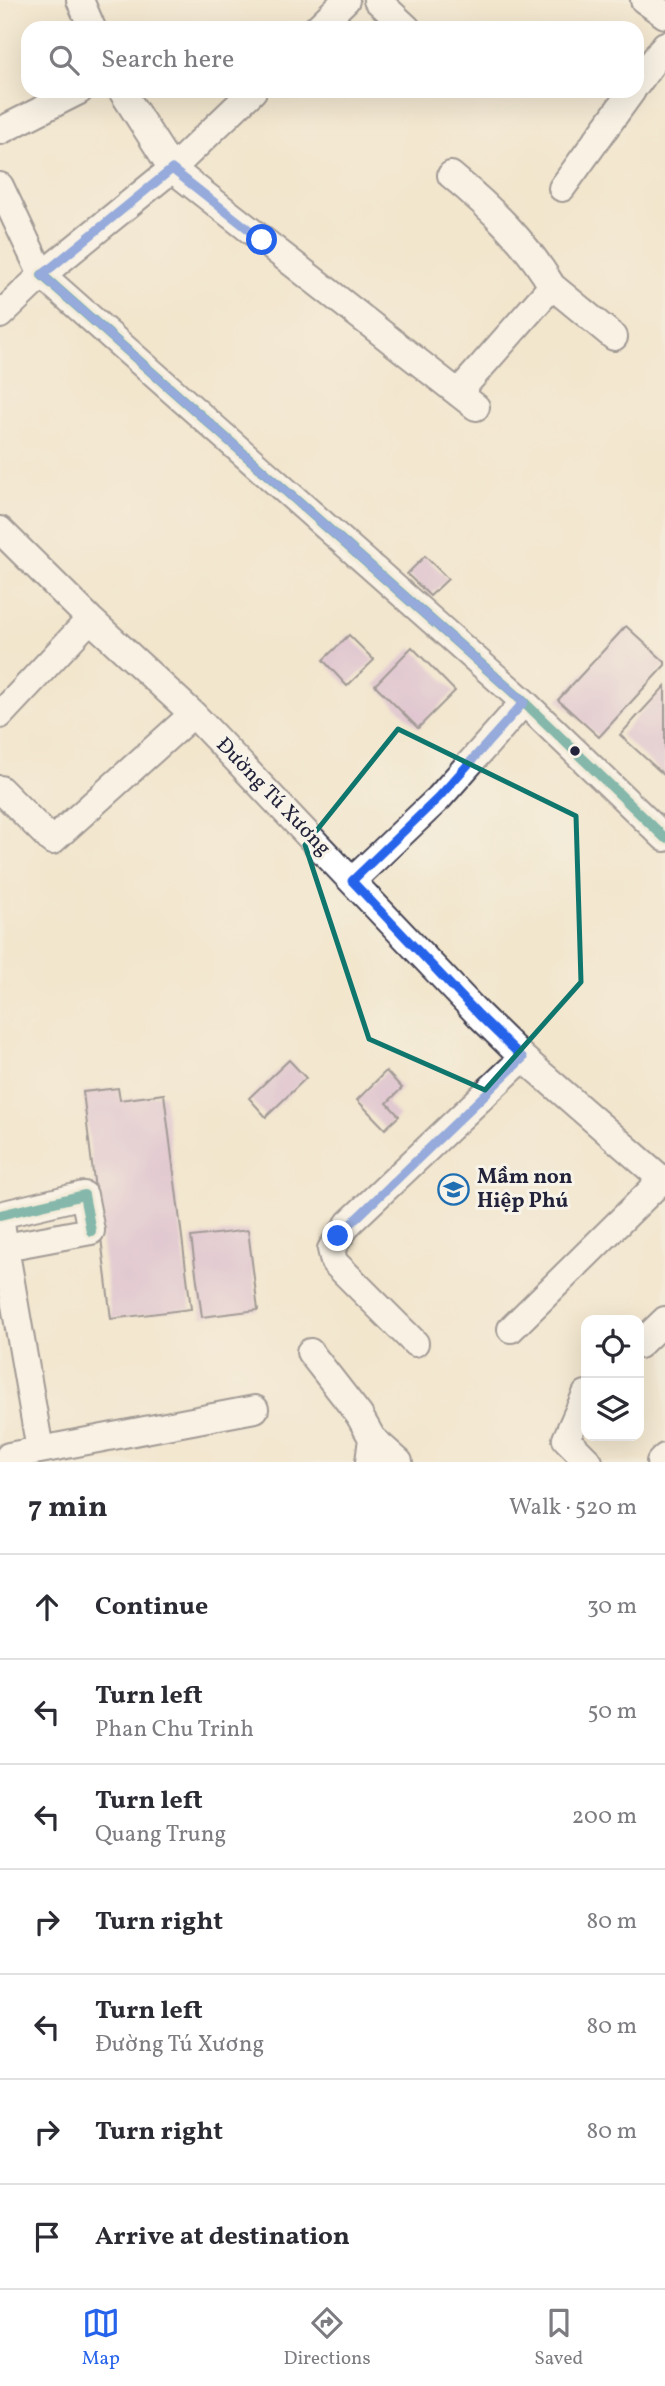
<!DOCTYPE html>
<html lang="en">
<head>
<meta charset="utf-8">
<style>
  :root { --surface:#fff; --page:#f7f7f7; --text:#2b2b33; --muted:#7c7c81; --line:#e1e1e2; --accent:#2563eb }
  body { margin:0; font-family:Vollkorn,serif; background:var(--page); color:var(--text) }
  .controls { position:absolute; right:21px; bottom:21px; display:grid; overflow:hidden; border-radius:14px; box-shadow:0 7px 28px #0002 }
  .controls button { width:63px; height:63px; display:grid; place-items:center; padding:0; border:0; border-bottom:2px solid var(--line); background:var(--surface); color:var(--text); font:35px sans-serif }
  .stop { position:absolute; width:21px; height:21px; margin:-16px; border:5px solid #2563eb; border-radius:50%; background:#fff }
  .stop.end { background:#2563eb; border-color:#fff; box-shadow:0 2px 7px #0008 }
  .list { margin:0; padding:0; list-style:none }
  h2 { display:flex; justify-content:space-between; align-items:center; height:91px; margin:0; padding:0 28px; font-size:30px }
  h2 small { font-size:23px; font-weight:400; color:var(--muted) }
  .list li { display:grid; grid-template-columns:46px 1fr auto; gap:21px; align-items:center; box-sizing:border-box; height:105px; padding:0 28px; border-top:2px solid var(--line) }
  .list b { display:block; font-size:26px; white-space:nowrap }
  .list p { margin:0; font-size:23px; white-space:nowrap; color:var(--muted) }
  .list em { font-size:23px; font-style:normal; color:var(--muted) }
  .icon { flex:none; width:38px; height:38px; fill:none; stroke:currentColor; stroke-width:2; stroke-linecap:round; stroke-linejoin:round }
  .map { position:relative; flex:none; width:665px; height:1462px; overflow:hidden }
  .search { position:absolute; background:var(--surface); box-shadow:0 7px 28px #0002; left:21px; right:21px; top:21px; height:77px; display:flex; align-items:center; gap:18px; box-sizing:border-box; padding:0 24px; border-radius:21px; color:var(--muted); font-size:26px }
  .sheet { height:826px; background:var(--surface) }
  nav { display:flex; justify-content:space-around; align-items:center; box-sizing:border-box; height:98px; border-top:2px solid var(--line); background:var(--surface); font-size:19px; color:var(--muted) }
  nav a { display:grid; justify-items:center; gap:4px }
  nav .on { color:var(--accent) }
  .map>svg:first-child { display:block }
  .building { fill:#c99fd3 }
  .lines { fill:none; stroke-linecap:round; stroke-linejoin:round }
  .minor-casing { stroke:#413f51; stroke-width:30 }
  .minor { stroke:#fff; stroke-width:26 }
  .bus-1-casing { stroke:#f7f3e8; stroke-width:16 }
  .bus-1 { stroke:#008080; stroke-width:10 }
  .route { stroke:#2563eb; stroke-width:9 }
  .marked { fill:none; stroke:#0f766e; stroke-width:5; stroke-linejoin:round }
  .bus-dot { fill:#22223b; stroke:#f7f3e8; stroke-width:2.5 }
  .labels { text-anchor:middle; dominant-baseline:central; stroke-width:6; stroke-linejoin:round; paint-order:stroke }
  .street-label { font-size:21px; fill:#22223b; stroke:#f7f3e8 }
  .poi-label { font-size:21px; font-weight:bold; fill:#22223b; stroke:#f7f3e8; text-anchor:start }
</style>
</head>
<body>
<div class="map">
<svg width="665" height="1462" viewBox="0 0 665 1462">
  <rect width="100%" height="100%" fill="#f7f3e8"/>
  <filter id="ink" filterUnits="userSpaceOnUse"><feTurbulence type="fractalNoise" baseFrequency=".0143" numOctaves="2"/><feDisplacementMap in="SourceGraphic" scale="14" xChannelSelector="R" yChannelSelector="G"/><feConvolveMatrix kernelMatrix="1 2 1 2 8 2 1 2 1" color-interpolation-filters="sRGB"/></filter>
  <filter id="wash" filterUnits="userSpaceOnUse"><feTurbulence type="fractalNoise" baseFrequency=".00686" numOctaves="4" result="noise"/><feDisplacementMap in="SourceGraphic" scale="28" xChannelSelector="R" yChannelSelector="G"/><feGaussianBlur stdDeviation="1.57" result="paint"/><feColorMatrix in="noise" values="0 0 0 0 0 0 0 0 0 0 0 0 0 0 0 0 0 1.4 0 .05"/><feComposite in="paint" operator="in"/></filter>
  <g filter="url(#wash)">
    <rect width="100%" height="100%" fill="#f2e6cd"/>
    <g id="blocks">
      <path class="building" d="M425 556 448 579 430 596 407 574Z
        M626 626 665 662V665L599 737 558 700Z
        M349 635 374 660 347 686 323 660Z
        M412 647 455 691 418 728 375 685Z
        M665 686V776L620 735Z
        M289 1060 306 1078 266 1117 249 1098Z
        M386 1071 402 1088 387 1103 399 1116 385 1129 357 1100Z
        M118 1088 120 1100 164 1094 191 1309 111 1319 83 1092Z
        M248 1230 258 1310 202 1317 191 1237Z"/>
    </g>
  </g>
  <g filter="url(#ink)">
    <use href="#blocks" fill-opacity="0" stroke="#413f51" stroke-width="2"/>
    <g class="lines">
      <defs>
        <path id="minor" d="M80 0 92 28
          M377 0 407 28
          M644 0 665 15
          M317 28 346 0
          M637 84 665 45
          M122 91 172 169 476 407
          M0 131 79 91
          M451 175C491 208 526 242 552 286
          M0 186 42 275 524 702 665 838
          M562 188 632 91
          M0 315 42 275 172 169 253 91
          M458 393 552 286 614 337
          M0 530 90 619 193 714 479 1015 523 1058 665 1182
          M0 715 90 619
          M0 789 52 841 193 714
          M352 881 439 798 524 702
          M0 1215 84 1195 91 1231 0 1248
          M0 1218 40 1450 9 1456 10 1462
          M511 1329 663 1179
          M415 1343 334 1262 331 1249 349 1223 523 1058
          M639 1345 665 1320
          M310 1352 359 1415 372 1438 369 1462
          M586 1394 566 1439 589 1462
          M372 1438 399 1462
          M40 1450 255 1409
          M660 1462 665 1457"/>
      </defs>
      <use href="#minor" class="minor-casing"/>
      <use href="#minor" class="minor"/>
      <defs>
        <path id="bus-1" d="M42 275 524 702 665 838
          M0 1215 84 1195 91 1231"/>
      </defs>
      <use href="#bus-1" class="bus-1-casing"/>
      <use href="#bus-1" class="bus-1"/>
    </g>
  </g>
  <g class="lines" filter="url(#ink)">
    <path class="route" d="M262 240 172 169 42 275 524 702 439 797 352 881 479 1015 523 1058 338 1236"/>
  </g>
  <path d="M0 0H665V1462H0ZM398 729 576 816 581 982 485 1090 369 1039 305 845Z" fill="#f2e6cd" fill-opacity=".55" fill-rule="evenodd"/>
  <path class="marked" d="M398 729 576 816 581 982 485 1090 369 1039 305 845Z"/>
  <defs>
    <symbol id="school-ring" viewBox="-11 -11 22 22"><circle r="9.5" fill="#f7f3e8" stroke="#1f6fb2" stroke-width="1.5"/><path d="M0-5L7-2L0 1L-7-2ZM-4 1L0 2.5L4 1V4Q0 6-4 4Z" fill="#1f6fb2"/></symbol>
  </defs>
  <g fill-rule="evenodd">
    <use href="#school-ring" x="436" y="1172" width="35" height="35"/>
  </g>
  <circle class="bus-dot" cx="575" cy="751" r="6"/>
  <g class="labels">
    <g class="street-label">
      <text transform="translate(273 797) rotate(46)">Đường Tú Xương</text>
    </g>
    <g class="poi-label">
      <text x="477" y="1177">Mầm non<tspan x="477" dy="24">Hiệp Phú</tspan></text>
    </g>
  </g>
</svg>
<div class="controls">
<button><svg class="icon" aria-label="locate" viewBox="0 0 24 24"><circle cx="12" cy="12" r="6"/><path d="M12 2v4M12 18v4M2 12h4M18 12h4"/></svg></button>
<button><svg class="icon" aria-label="layers" viewBox="0 0 24 24"><path d="M12 4l9 5-9 5-9-5zM3 14l9 5 9-5"/></svg></button>
</div>
<div class="stop" style="left:262px;top:240px"></div>
<div class="stop end" style="left:338px;top:1236px"></div>
<div class="search"><svg class="icon" aria-label="search" viewBox="0 0 24 24"><circle cx="10" cy="10" r="6"/><path d="M15 15l6 6"/></svg>Search here</div>
</div>
<section class="sheet">
<h2>7 min<small>Walk · 520 m</small></h2>
<ul class="list">
<li><svg class="icon" aria-label="ahead" viewBox="0 0 24 24"><path d="M12 20V5M6 11l6-6 6 6"/></svg><div><b>Continue</b></div><em>30 m</em></li>
<li><svg class="icon" aria-label="left" viewBox="0 0 24 24"><path d="M17 20v-9H6M10 6l-5 5 5 5"/></svg><div><b>Turn left</b><p>Phan Chu Trinh</p></div><em>50 m</em></li>
<li><svg class="icon" aria-label="left" viewBox="0 0 24 24"><path d="M17 20v-9H6M10 6l-5 5 5 5"/></svg><div><b>Turn left</b><p>Quang Trung</p></div><em>200 m</em></li>
<li><svg class="icon" aria-label="right" viewBox="0 0 24 24"><path d="M7 20v-9h11M14 6l5 5-5 5"/></svg><div><b>Turn right</b></div><em>80 m</em></li>
<li><svg class="icon" aria-label="left" viewBox="0 0 24 24"><path d="M17 20v-9H6M10 6l-5 5 5 5"/></svg><div><b>Turn left</b><p>Đường Tú Xương</p></div><em>80 m</em></li>
<li><svg class="icon" aria-label="right" viewBox="0 0 24 24"><path d="M7 20v-9h11M14 6l5 5-5 5"/></svg><div><b>Turn right</b></div><em>80 m</em></li>
<li><svg class="icon" aria-label="arrive" viewBox="0 0 24 24"><path d="M6 21V4h12l-3 4 3 4H6"/></svg><div><b>Arrive at destination</b></div></li>
</ul>
</section>
<nav>
<a class="on"><svg class="icon" aria-label="map" viewBox="0 0 24 24"><path d="M3 6l6-2 6 2 6-2v14l-6 2-6-2-6 2zM9 4v14M15 6v14"/></svg>Map</a>
<a><svg class="icon" aria-label="directions" viewBox="0 0 24 24"><path d="M12 3l9 9-9 9-9-9zM9 14v-3h6M13 9l2 2-2 2"/></svg>Directions</a>
<a><svg class="icon" aria-label="saved" viewBox="0 0 24 24"><path d="M7 4h10v16l-5-4-5 4z"/></svg>Saved</a>
</nav>
</body>
</html>
